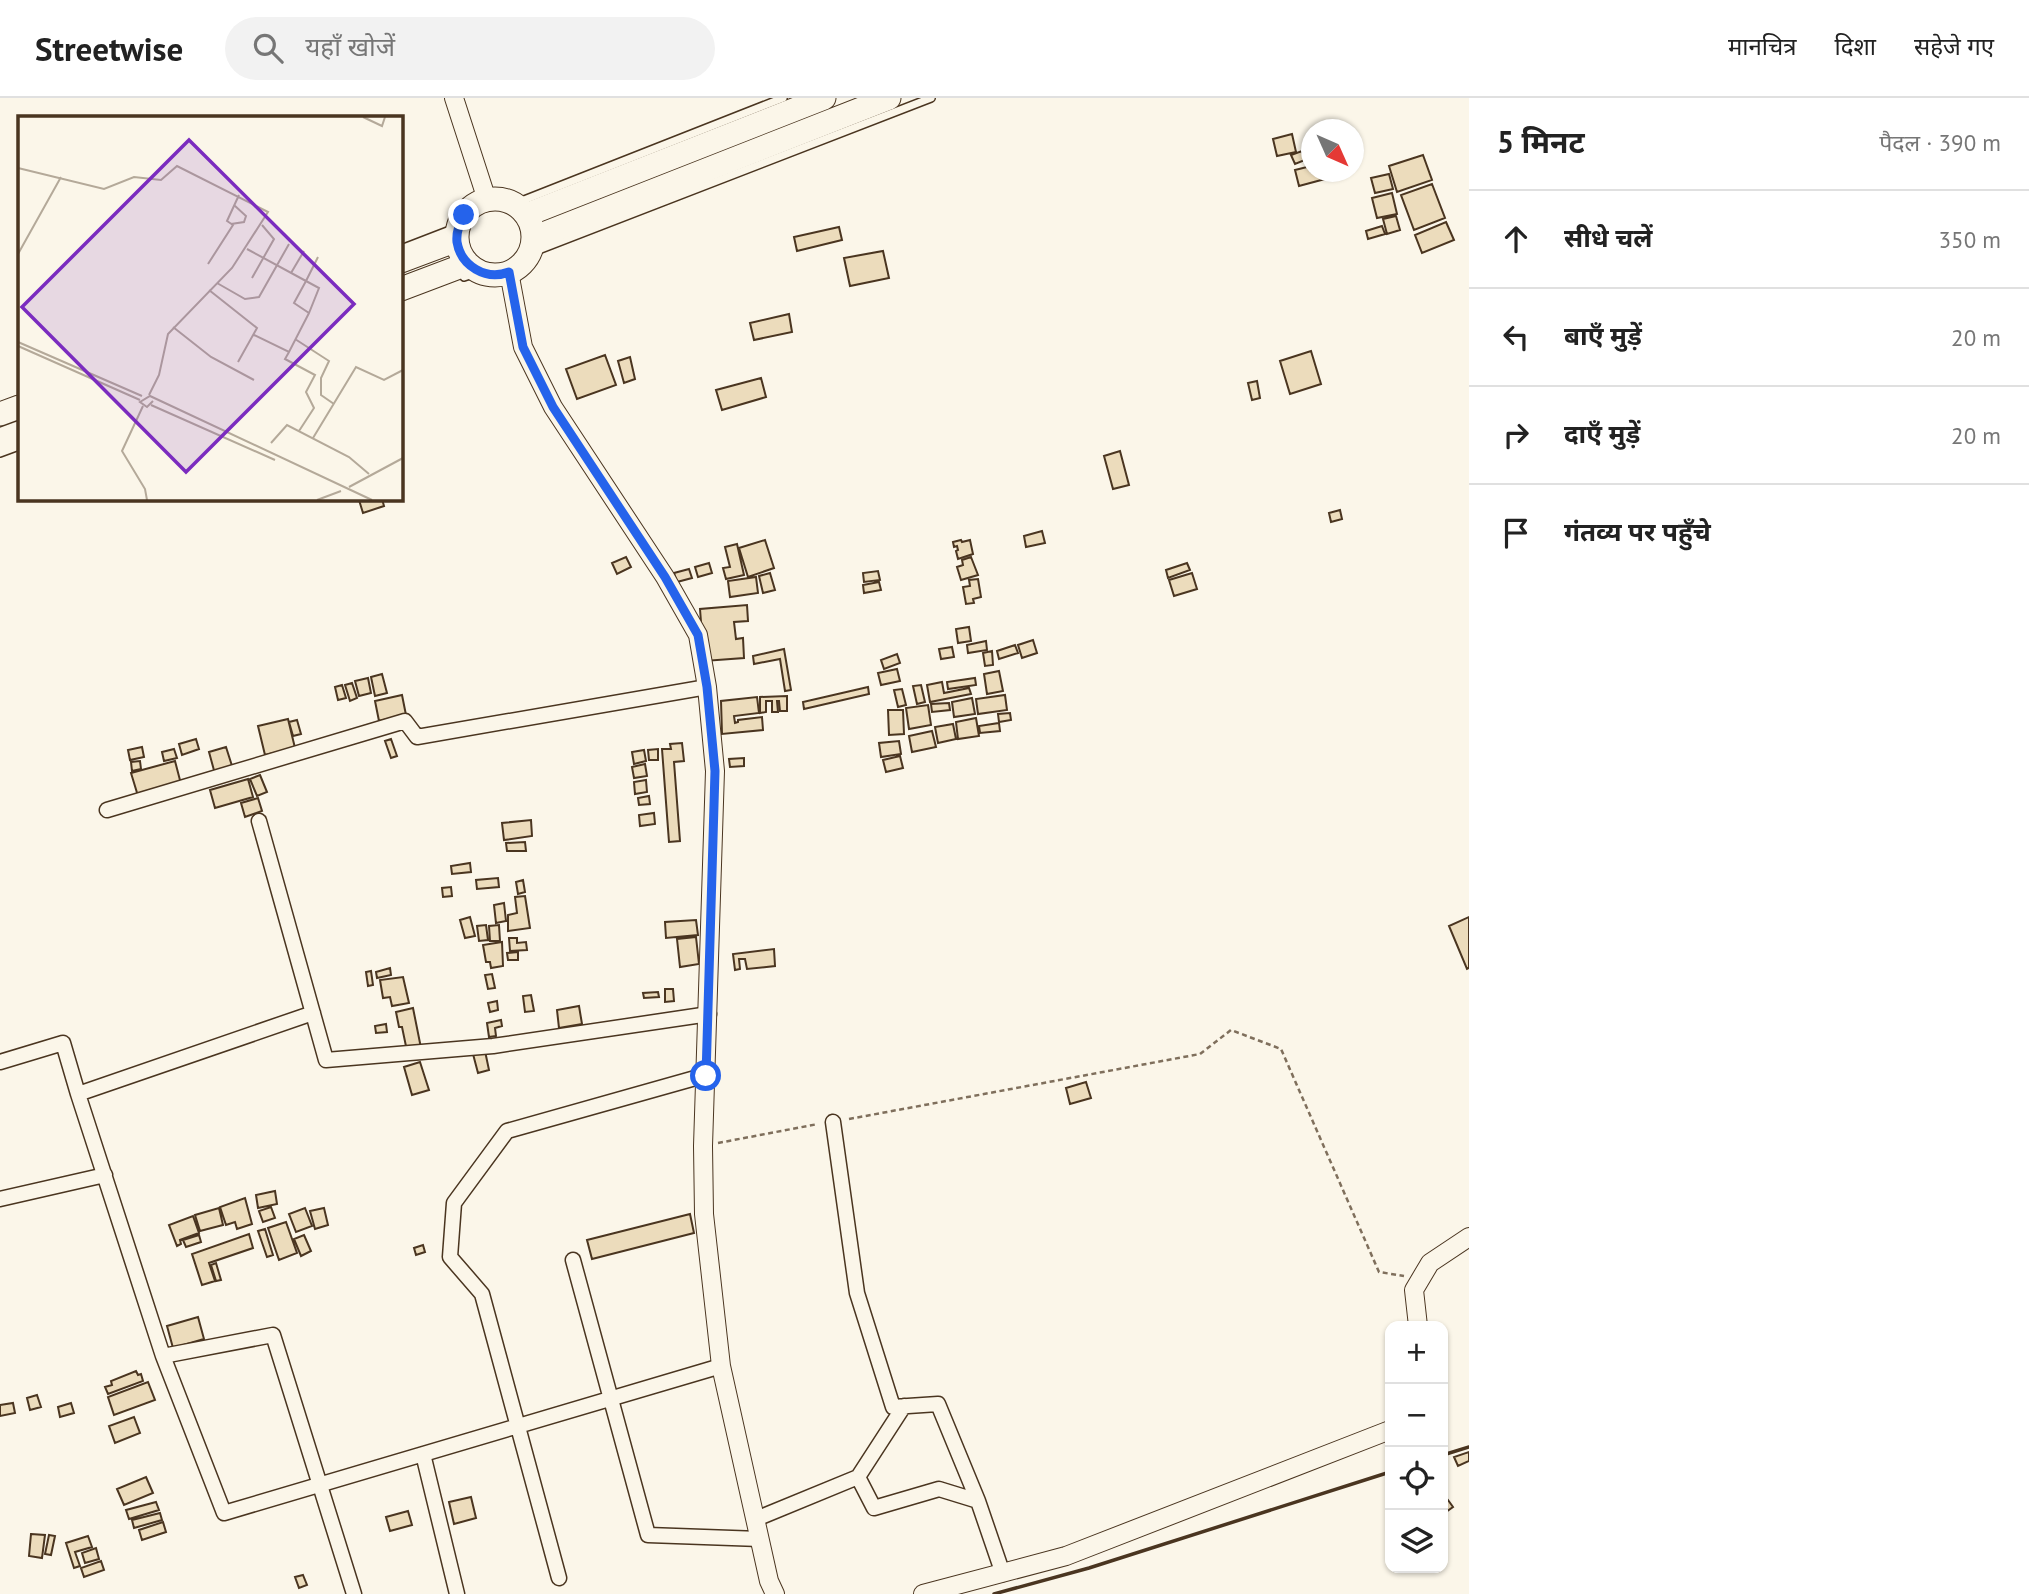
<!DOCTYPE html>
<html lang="hi">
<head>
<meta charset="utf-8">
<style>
  :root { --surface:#fff; --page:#f2f2f2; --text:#222; --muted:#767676; --line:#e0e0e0 }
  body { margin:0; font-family:"PT Sans","Noto Sans Devanagari",sans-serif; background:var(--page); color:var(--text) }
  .controls { position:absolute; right:21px; bottom:21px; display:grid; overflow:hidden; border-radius:14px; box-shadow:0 2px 5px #0004 }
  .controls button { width:63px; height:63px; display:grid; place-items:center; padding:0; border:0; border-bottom:2px solid var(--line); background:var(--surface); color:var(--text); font:35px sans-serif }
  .compass { position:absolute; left:1301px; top:21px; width:63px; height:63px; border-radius:50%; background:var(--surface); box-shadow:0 2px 5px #0004; rotate:135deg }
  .stop { position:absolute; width:21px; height:21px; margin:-16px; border:5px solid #2563eb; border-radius:50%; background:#fff }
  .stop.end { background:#2563eb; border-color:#fff; box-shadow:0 2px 7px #0008 }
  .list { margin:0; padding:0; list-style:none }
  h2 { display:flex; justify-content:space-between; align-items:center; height:91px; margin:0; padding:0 28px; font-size:30px }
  h2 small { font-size:23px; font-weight:400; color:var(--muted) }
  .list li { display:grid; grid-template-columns:46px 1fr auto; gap:21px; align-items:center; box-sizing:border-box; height:98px; padding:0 28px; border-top:2px solid var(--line) }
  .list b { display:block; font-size:26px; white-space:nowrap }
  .list em { font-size:23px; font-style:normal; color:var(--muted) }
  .icon { flex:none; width:38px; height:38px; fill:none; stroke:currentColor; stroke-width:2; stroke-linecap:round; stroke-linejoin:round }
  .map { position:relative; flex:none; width:1469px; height:1496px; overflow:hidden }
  header { display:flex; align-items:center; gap:42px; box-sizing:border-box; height:98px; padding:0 35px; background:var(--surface); border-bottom:2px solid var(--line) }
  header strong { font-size:33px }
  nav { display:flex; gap:38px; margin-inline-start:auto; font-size:24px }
  .search { width:490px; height:63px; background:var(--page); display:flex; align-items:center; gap:18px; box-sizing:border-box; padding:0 24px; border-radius:38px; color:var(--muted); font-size:26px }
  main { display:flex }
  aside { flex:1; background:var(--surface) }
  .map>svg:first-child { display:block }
  .building { fill:#ecdcbc; stroke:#4a3520; stroke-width:2 }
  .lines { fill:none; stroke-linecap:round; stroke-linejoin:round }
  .service-casing { stroke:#4a3520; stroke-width:10 }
  .minor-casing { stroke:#4a3520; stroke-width:17 }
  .tertiary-casing { stroke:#4a3520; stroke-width:20 }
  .primary-casing { stroke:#4a3520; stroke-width:25 }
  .path { stroke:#7f6f5c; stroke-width:2.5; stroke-dasharray:5 3.5; stroke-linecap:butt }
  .service { stroke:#fbf6e9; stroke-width:7 }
  .minor { stroke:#fbf6e9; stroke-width:14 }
  .tertiary { stroke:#fbf6e9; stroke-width:18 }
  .primary { stroke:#fbf6e9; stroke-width:23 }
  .wall { stroke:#4a3520; stroke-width:3.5 }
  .route { stroke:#2563eb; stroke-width:9 }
  .inset-road { fill:none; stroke:#b4a999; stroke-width:2 }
  .view { fill:#7b2cbf; fill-opacity:0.15; stroke:#7b2cbf; stroke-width:3.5 }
  .inset-edge { fill:none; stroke:#4a3520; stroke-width:3.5 }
</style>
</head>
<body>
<header>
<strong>Streetwise</strong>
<div class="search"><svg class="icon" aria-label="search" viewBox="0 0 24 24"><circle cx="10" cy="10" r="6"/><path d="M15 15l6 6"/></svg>यहाँ खोजें</div>
<nav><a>मानचित्र</a><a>दिशा</a><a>सहेजे गए</a></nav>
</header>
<main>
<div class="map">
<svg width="1469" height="1496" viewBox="0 0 1469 1496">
  <rect width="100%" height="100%" fill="#fbf6e9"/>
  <path class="building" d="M1292 36 1296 54 1277 58 1273 41Z
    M1302 53 1305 62 1295 66 1291 57Z
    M1423 57 1432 82 1397 94 1389 68Z
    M1311 68V74H1323L1325 81 1299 88 1295 72Z
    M1389 76 1393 91 1375 95 1371 80Z
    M1432 86 1445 120 1414 132 1401 97Z
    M1392 95 1397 116 1377 120 1372 100Z
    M1396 118 1400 132 1387 136 1383 121Z
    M1446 124 1454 142 1422 155 1415 137Z
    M1382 128 1385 136 1368 141 1366 133Z
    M839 129 842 142 797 153 794 139Z
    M883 153 889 180 850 188 844 160Z
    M789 216 792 234 754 242 750 225Z
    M1311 253 1321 286 1290 296 1280 263Z
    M605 257 616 287 577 301 566 271Z
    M630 259 635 281 624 285 618 263Z
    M761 280 766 299 722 312 716 292Z
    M1257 283 1260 300 1252 302 1248 285Z
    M1120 353 1129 387 1113 391 1104 358Z
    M362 401H382L384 408 363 415 359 402Z
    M1340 412 1342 421 1331 424 1329 415Z
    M1042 433 1045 445 1026 449 1024 438Z
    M765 442 774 470 748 479 739 450Z
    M961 442 962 444 970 442 973 456 958 461 956 453 958 452 957 448 954 449 953 444Z
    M737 446 744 477 726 481 723 470 730 469 725 449Z
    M626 459 631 469 617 476 612 465Z
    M971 459 978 477 961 482 957 469 963 467 962 462Z
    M709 465 712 475 698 479 695 469Z
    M1187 465 1190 472 1168 480 1166 472Z
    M689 471 692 480 677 484 674 475Z
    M878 473 880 482 864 484 863 475Z
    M770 475 775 492 763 495 759 478Z
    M1192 475 1197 491 1174 498 1169 482Z
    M756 479 758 495 730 499 728 483Z
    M978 481 981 499 973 501 974 505 966 506 963 489 970 488 969 482Z
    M879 484 881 492 864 495 863 487Z
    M747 507 748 523 734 524 736 541 743 540 744 560 704 563 700 511Z
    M969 529 971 543 958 545 956 531Z
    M1033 542 1037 555 1022 560 1018 547Z
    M986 543 987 552 968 555 967 547Z
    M1015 547 1018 555 999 561 997 553Z
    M952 549 954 559 941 561 939 551Z
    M784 551 791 592 785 593 780 561 754 566 753 558Z
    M992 553 993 567 985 568 983 555Z
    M897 556 900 565 884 571 881 562Z
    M897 571 900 583 881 587 878 575Z
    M999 573 1003 593 987 596 984 576Z
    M382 576 387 595 375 598 371 579Z
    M368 580 371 595 359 598 355 583Z
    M975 580 976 587 948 591 947 584Z
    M942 584 944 595 969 590 971 596 930 604 927 587Z
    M352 585 357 600 350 603 345 587Z
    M342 587 346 600 338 602 335 589Z
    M921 587 925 604 917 606 913 588Z
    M868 589 869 596 804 611 803 604Z
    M902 591 906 607 898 609 894 592Z
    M402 597 406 617 379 623 375 603Z
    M1005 597 1007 612 978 616 976 601Z
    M787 598V613H780L779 603H777L778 614H772V603H766V614L760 615V599Z
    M757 599 759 615 734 618 735 625 738 624V622L762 619 763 632 722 636 721 603Z
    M972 600 975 616 954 619 952 604Z
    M949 605 950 612 932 614 931 606Z
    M928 607 931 627 909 631 906 610Z
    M888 612H903L904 636 889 637Z
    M1010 615 1011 622 999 624 998 616Z
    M976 620 979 638 958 641 956 624Z
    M288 621 295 650 265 657 258 628Z
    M297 622 301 636 293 638 289 624Z
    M999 625 1000 633 980 635 979 628Z
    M953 626 956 641 938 645 935 629Z
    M932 633 936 649 912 654 909 638Z
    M196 641 199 651 182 657 179 646Z
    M391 641 397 658 391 660 385 643Z
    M899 643 901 656 881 659 879 645Z
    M682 645 684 663 674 664 680 743 669 744 662 651H671L670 646Z
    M142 649 144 659 130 662 128 652Z
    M226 649 233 671 215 676 209 654Z
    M174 651 177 660 164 663 162 654Z
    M658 651V662H649L648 652Z
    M644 652 646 663 634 666 632 654Z
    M900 658 903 670 886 674 883 662Z
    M744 660V668L730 669 729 661Z
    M140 663 141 671 132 673 131 664Z
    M175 663 181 686 138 698 131 675Z
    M645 666 647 678 634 680 632 669Z
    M260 677 267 694 257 698 250 681Z
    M248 681 253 699 215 710 210 692Z
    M646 682 647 694 635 696 634 684Z
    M649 698 650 706 639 707 638 700Z
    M258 700 262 713 245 719 241 705Z
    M654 715 655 726 640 728 639 717Z
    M531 722 532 738 504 742 502 725Z
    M525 744 526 753H507L506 745Z
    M470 765 471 774 452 776 451 768Z
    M498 780 499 789 477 791 476 782Z
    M523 782 525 794 518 796 516 784Z
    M451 789 452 798 443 799 442 790Z
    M525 798 530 830 508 833V817L517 815 515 799Z
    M504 805 506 823 496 825 494 807Z
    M470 819 475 838 465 840 460 822Z
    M1469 819V870L1467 871 1449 828Z
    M696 822 698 837 666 840 665 824Z
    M486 827 488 842 479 843 477 828Z
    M499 827 500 843H490L489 828Z
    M696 839 699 866 680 869 677 841Z
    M509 840H517V845L526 844 527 852 510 853Z
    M502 844 503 868 491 870 490 864H486L483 847Z
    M774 851 775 868 747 871 745 861H739L740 871 735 872 733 856Z
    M518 854V862H508L507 855Z
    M390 870 391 877 377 880 376 874Z
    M371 873 373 887 368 888 366 874Z
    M492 876 495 890 488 891 485 877Z
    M403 879 409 905 392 908 390 899 383 900 380 882Z
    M665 891H673L674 903 665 904Z
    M658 894 659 899 644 900 643 895Z
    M531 897 534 913 525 914 523 898Z
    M497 903 498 912 490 914 488 905Z
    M579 908 582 926 559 930 557 912Z
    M413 910 421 950 407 953 402 929H399L396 914Z
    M501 922 502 928 495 930 496 938 489 939 487 925Z
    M386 926 387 934 376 935 375 928Z
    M485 953 489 972 478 975 473 956Z
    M420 964 429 992 412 997 404 969Z
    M1086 984 1091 1000 1070 1006 1066 990Z
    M275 1093 277 1106 258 1110 256 1097Z
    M245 1100 252 1126 237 1131 235 1124 226 1127 220 1109Z
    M271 1109 275 1120 263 1124 259 1113Z
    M219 1110 223 1127 200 1133 195 1117Z
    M305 1110 312 1128 296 1134 289 1116Z
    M324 1110 328 1127 315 1131 310 1113Z
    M690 1116 694 1135 592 1161 587 1142Z
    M193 1118 199 1135 180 1142 181 1146 177 1148 169 1127Z
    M286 1124 297 1155 279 1162 268 1130Z
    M265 1131 273 1157 267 1159 258 1133Z
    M249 1136 253 1150 209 1165 215 1183 202 1187 192 1156Z
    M199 1137 201 1144 186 1149 183 1142Z
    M304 1137 311 1153 301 1158 294 1141Z
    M423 1147 425 1154 416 1157 414 1150Z
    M216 1165 221 1182 216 1183 211 1167Z
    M198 1219 204 1241 173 1250 167 1228Z
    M136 1273 138 1277 141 1276 143 1283 108 1296 105 1289 112 1287 111 1283Z
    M148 1284 155 1302 114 1317 108 1299Z
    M37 1297 41 1309 30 1312 27 1300Z
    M13 1305 15 1315 0 1318V1307Z
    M71 1305 74 1315 60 1319 58 1309Z
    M134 1319 140 1335 115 1345 109 1328Z
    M1469 1354V1363L1458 1368 1454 1359Z
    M146 1379 153 1395 124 1407 117 1391Z
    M471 1399 476 1420 454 1426 449 1404Z
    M1448 1402 1453 1409 1443 1416V1405Z
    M156 1404 159 1412 129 1421 126 1412Z
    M408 1413 412 1427 390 1433 386 1419Z
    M160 1415 162 1422 134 1430 132 1422Z
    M163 1424 166 1434 142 1442 139 1432Z
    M31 1436 45 1437 42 1460 29 1458Z
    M49 1437 55 1438 51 1457 45 1456Z
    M88 1438 92 1449 75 1454 80 1468 74 1470 66 1445Z
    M96 1450 99 1461 85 1465 82 1455Z
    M101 1463 104 1472 84 1479 81 1470Z
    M303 1477 307 1487 299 1490 295 1479Z"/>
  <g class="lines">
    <defs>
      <path id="service" d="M514 106 783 0
        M401 151 458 129
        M528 156 931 0
        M464 179 479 174
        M0 355 19 348"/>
      <path id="minor" d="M107 712 405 623 417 639 707 589
        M259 723 326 962 493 948 709 916
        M0 964 63 945 78 996
        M833 1024 857 1195 893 1309 938 1306 978 1403 1003 1476
        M0 1101 105 1077
        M573 1162 648 1437 760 1441
        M163 1258 78 996 313 915
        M904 1308 858 1379 874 1410 939 1391 978 1403
        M423 1356 457 1496
        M756 1421 858 1379
        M559 1480 482 1196 450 1159 454 1105 507 1033 706 977
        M354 1496 273 1237 163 1258 224 1415 721 1268"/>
      <path id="tertiary" d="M454 0 487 102
        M509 174 523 249 553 309 665 479 698 537 707 589 715 673 703 1048 704 1116 721 1268 769 1483 775 1496
        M1418 1228 1414 1192 1430 1165 1469 1139
        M923 1496 1066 1458 1390 1332"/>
      <path id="primary" d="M457 139a38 38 0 1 1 76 0a38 38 0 1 1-76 0Z
        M526 117 824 0
        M533 140 889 0
        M401 163 457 142
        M401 191 467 166
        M0 316 19 309
        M0 342 19 335"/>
    </defs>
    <use href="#service" class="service-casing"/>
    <use href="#minor" class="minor-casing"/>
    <use href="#tertiary" class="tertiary-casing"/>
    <use href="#primary" class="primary-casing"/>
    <path class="path" d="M849 1021 1200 956 1231 932 1281 951 1379 1174 1404 1178
      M718 1045 818 1026"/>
    <use href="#service" class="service"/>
    <use href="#minor" class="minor"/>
    <use href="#tertiary" class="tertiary"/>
    <use href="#primary" class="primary"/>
    <path class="wall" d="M1443 1357 1469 1349
      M994 1496 1089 1470 1390 1374"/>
  </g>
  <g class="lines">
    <path class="route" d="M464 117C459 126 456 134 457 144 461 168 486 183 509 174L523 249 553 309 665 479 698 537 707 589 715 673 706 978"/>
  </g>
  <g transform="translate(18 18)">
    <rect width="385" height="385" fill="#fbf6e9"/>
    <path class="inset-road" d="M345 1 364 10 367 1M0 52 86 73 116 61 143 64 159 50 250 96 214 152 150 218 141 259 131 279M213 108 226 106 228 100 216 89M229 133 288 165 301 172 291 197 276 187 288 165 300 141M0 138 43 61M190 148 215 109 209 105 221 79M273 157 286 135M234 162 256 123 244 109M199 167 227 183 241 181 271 128M191 174 239 212 220 246M155 211 193 241 236 264M236 219 271 236 291 197M277 223 311 245 303 262V279L316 288M0 226 124 280M0 230 122 284M271 236 267 243 297 259 288 276 296 292 281 315M135 285 129 291 122 286 132 280 354 384M133 289 257 344M125 290 104 335 127 373 129 384M295 322 338 251 366 264 385 254M253 327 269 309 331 341 351 358M331 371 385 342M299 384 323 375"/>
    <path class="view" d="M171 24 336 188 168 356 4 191Z"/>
    <rect width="385" height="385" class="inset-edge"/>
  </g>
</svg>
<div class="controls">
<button>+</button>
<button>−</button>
<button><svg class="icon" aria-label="locate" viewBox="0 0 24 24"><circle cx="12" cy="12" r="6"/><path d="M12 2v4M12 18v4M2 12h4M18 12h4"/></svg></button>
<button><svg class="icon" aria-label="layers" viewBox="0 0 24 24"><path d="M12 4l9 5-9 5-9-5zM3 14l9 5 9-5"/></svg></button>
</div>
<svg class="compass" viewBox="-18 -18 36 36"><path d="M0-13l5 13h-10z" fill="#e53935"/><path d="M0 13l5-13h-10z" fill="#767676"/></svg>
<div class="stop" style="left:706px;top:978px"></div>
<div class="stop end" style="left:464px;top:117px"></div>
</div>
<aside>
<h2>5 मिनट<small>पैदल · 390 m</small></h2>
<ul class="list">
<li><svg class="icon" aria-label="ahead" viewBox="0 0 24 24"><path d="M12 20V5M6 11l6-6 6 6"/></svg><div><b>सीधे चलें</b></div><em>350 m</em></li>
<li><svg class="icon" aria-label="left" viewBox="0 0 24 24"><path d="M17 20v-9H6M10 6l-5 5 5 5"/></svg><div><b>बाएँ मुड़ें</b></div><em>20 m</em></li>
<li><svg class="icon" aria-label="right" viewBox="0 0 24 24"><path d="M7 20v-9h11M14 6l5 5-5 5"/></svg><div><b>दाएँ मुड़ें</b></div><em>20 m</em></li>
<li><svg class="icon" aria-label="arrive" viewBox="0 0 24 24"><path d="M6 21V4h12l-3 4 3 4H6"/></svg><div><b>गंतव्य पर पहुँचे</b></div></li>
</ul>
</aside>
</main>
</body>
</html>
